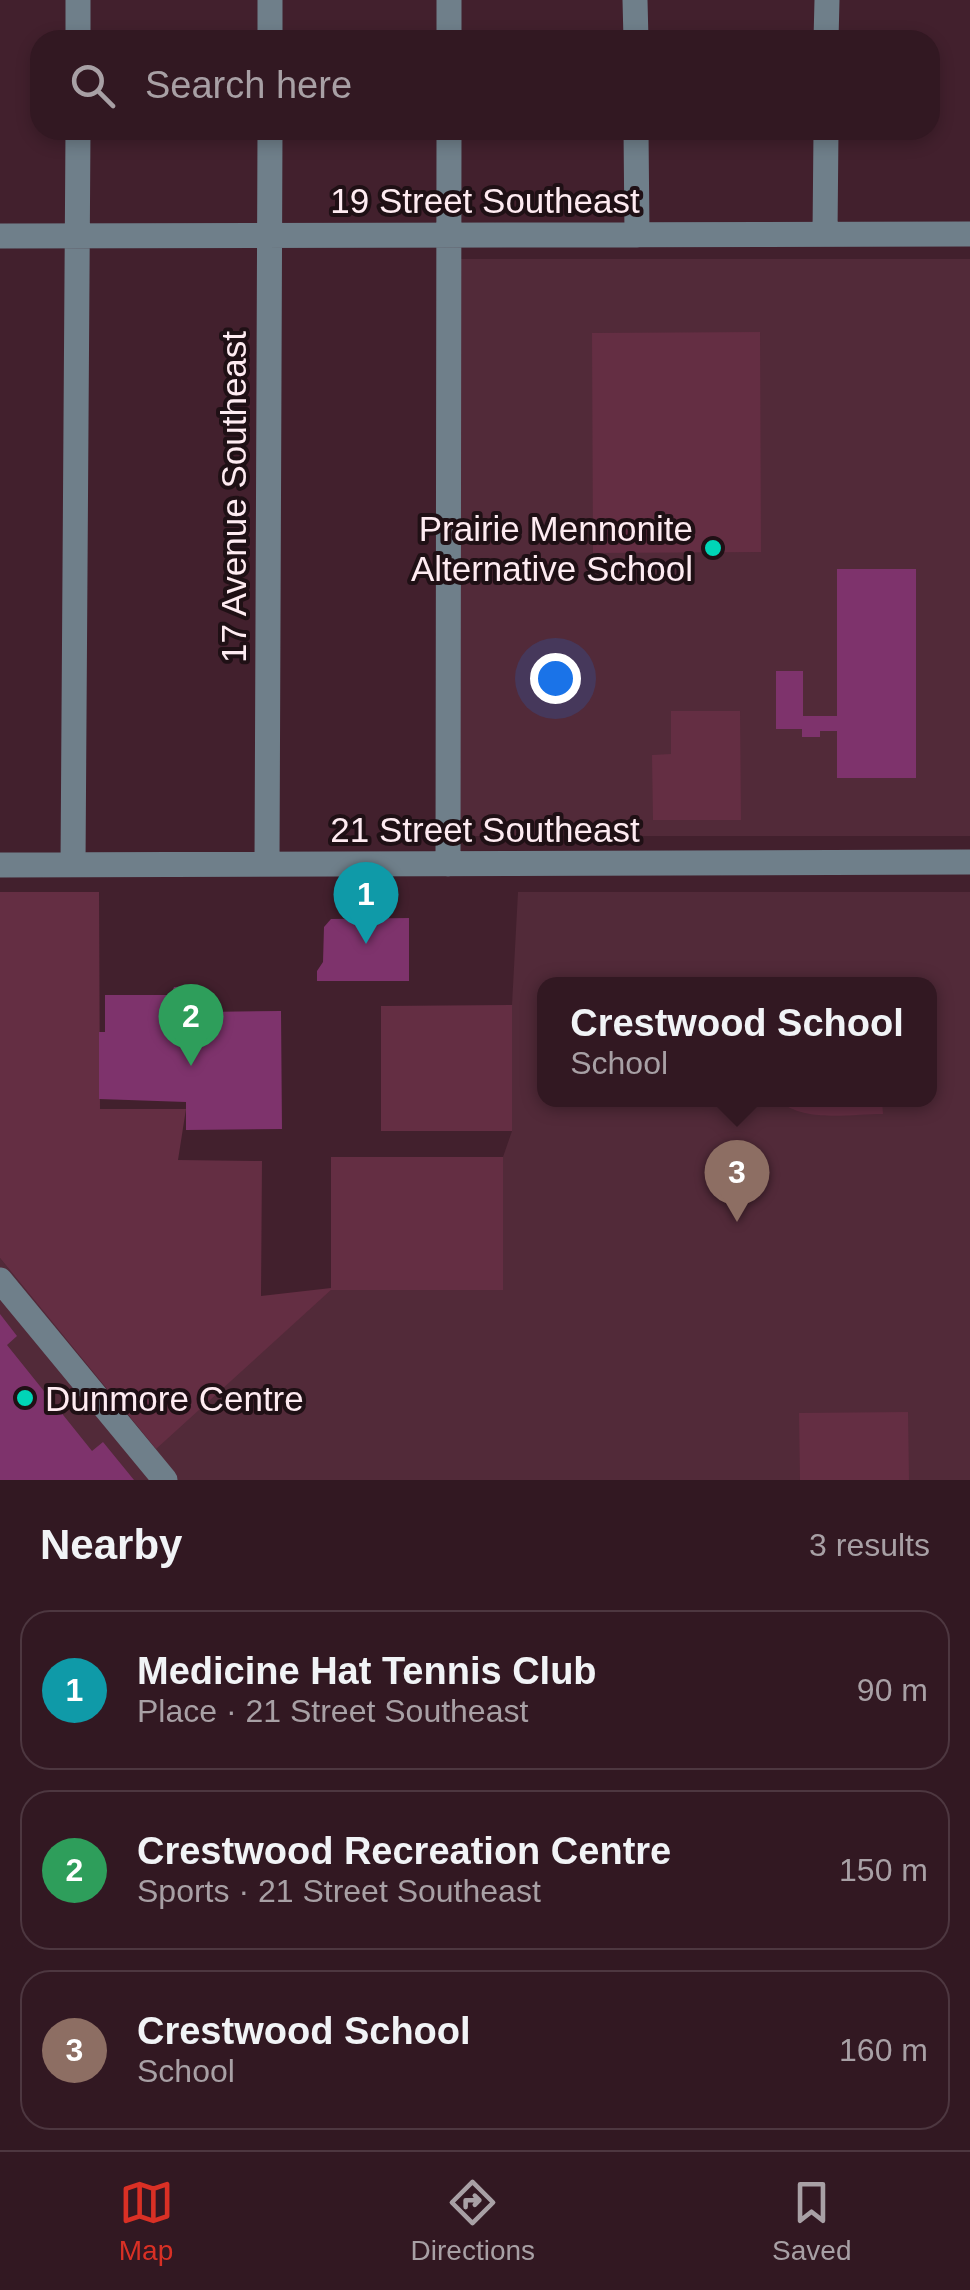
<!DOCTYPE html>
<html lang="en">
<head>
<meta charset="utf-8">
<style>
  :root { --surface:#321822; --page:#3d252f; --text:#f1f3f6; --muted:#a8a0a5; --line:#4d3740; --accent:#d93025 }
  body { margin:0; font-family:Helvetica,sans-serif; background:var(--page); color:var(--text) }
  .you { position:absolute; left:555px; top:678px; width:35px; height:35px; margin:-25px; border:8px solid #fff; border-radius:50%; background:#1a73e8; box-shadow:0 0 0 15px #1a73e833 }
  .badge { display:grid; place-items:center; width:65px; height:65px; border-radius:50%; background:var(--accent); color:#fff; font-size:32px; font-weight:700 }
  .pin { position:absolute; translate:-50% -82px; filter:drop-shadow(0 2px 5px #0008) }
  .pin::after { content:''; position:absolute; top:52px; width:35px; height:30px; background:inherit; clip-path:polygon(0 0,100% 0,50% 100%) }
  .popup { position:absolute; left:537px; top:977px; width:400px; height:130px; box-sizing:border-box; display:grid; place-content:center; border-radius:20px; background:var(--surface); filter:drop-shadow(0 2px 8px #0005); font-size:32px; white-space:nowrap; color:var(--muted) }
  .popup b { font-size:38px; color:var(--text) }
  .popup::after { content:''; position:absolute; left:50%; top:100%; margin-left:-20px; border:20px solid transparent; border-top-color:var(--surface) }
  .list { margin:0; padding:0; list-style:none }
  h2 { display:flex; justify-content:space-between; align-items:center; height:130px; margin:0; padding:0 40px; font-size:42px }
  h2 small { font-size:32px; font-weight:400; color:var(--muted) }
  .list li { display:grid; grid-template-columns:65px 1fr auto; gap:30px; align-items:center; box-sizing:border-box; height:160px; margin:0 20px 20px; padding:0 20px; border:2px solid var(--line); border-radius:30px }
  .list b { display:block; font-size:38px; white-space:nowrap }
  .list p { margin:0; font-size:32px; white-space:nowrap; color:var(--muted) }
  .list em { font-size:32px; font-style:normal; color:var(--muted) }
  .icon { flex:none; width:55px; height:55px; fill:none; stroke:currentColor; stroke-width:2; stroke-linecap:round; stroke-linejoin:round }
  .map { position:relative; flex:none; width:970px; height:1480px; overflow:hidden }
  .search { position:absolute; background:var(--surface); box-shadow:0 5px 15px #0003; left:30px; right:30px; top:30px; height:110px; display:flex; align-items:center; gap:25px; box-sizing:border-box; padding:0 35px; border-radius:30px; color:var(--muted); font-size:38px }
  .sheet { height:670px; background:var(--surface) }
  nav { display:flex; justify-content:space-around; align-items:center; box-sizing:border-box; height:140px; border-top:2px solid var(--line); background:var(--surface); font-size:28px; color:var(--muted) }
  nav a { display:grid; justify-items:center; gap:5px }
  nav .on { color:var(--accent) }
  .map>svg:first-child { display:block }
  .built { fill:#522a39; fill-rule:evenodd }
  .green { fill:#642e43 }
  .building { fill:#7e336c }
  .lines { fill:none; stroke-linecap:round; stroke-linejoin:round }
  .minor { stroke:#6f7f8a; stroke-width:25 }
  .poi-dot { fill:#00d5b7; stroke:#1f1015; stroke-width:4 }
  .labels { text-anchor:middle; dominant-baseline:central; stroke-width:8; stroke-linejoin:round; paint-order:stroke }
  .street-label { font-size:35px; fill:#feebf1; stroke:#1f1015 }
  .poi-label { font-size:35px; fill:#feebf1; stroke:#1f1015; text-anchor:end }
</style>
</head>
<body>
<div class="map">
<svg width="970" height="1480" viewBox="0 0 970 1480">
  <rect width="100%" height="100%" fill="#42202d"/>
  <path class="built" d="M457 259H970V836H456Z
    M518 892H970V1480H0V1258L155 1448 334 1287 503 1290V1157L512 1131V1005ZM544 984H930V1100H544Z"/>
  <path class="green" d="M760 332 761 552 593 553 592 333Z
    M671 711H740L741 820H653L652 755 671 754Z
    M0 892H99L100 1109H186L178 1160 262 1161 261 1296 331 1288V1157H503V1290H331L156 1449 0 1258Z
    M512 1005V1131H381V1006Z
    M778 1100H882L883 1114C850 1114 804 1123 778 1100Z
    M908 1412 909 1480H800L799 1413Z"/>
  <path class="building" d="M837 569H916V778H837V731H820V737H802V729H776V671H803V716H837Z
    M409 918V981H317V971L323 962 324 927 331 919Z
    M202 986V1012L281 1011 282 1129 186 1130V1102L99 1099V1032H105V995H171L174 987Z
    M0 1314 17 1336 7 1345 92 1451 103 1442 134 1480H0Z"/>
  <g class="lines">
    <path class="minor" d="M78 0V40
      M635 0 636 40
      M270 40V0
      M449 40V0
      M826 40 827 0
      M636 130 637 235
      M825 234 826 130
      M0 236 970 234
      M267 864 270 130
      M448 864 449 130
      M0 865 970 862
      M73 865 78 130
      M0 1280 165 1480"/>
  </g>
  <g class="poi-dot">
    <circle cx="713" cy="548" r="10"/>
    <circle cx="25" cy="1398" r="10"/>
  </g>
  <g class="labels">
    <g class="street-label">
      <text x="485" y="200">19 Street Southeast</text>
      <text transform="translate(233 497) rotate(-90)">17 Avenue Southeast</text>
      <text x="485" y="829">21 Street Southeast</text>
    </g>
    <g class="poi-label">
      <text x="693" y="528">Prairie Mennonite<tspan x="693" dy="40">Alternative School</tspan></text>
      <text x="45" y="1398" text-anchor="start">Dunmore Centre</text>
    </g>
  </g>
</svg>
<div class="you"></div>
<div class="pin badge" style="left:366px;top:944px;background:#0f9aa8">1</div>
<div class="pin badge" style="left:191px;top:1066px;background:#2e9e5b">2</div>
<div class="pin badge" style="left:737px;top:1222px;background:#8d6e63">3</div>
<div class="popup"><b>Crestwood School</b>School</div>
<div class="search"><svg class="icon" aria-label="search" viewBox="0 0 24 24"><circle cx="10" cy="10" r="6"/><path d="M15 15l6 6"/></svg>Search here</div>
</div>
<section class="sheet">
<h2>Nearby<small>3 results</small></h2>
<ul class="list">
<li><span class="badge" style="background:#0f9aa8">1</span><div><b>Medicine Hat Tennis Club</b><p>Place · 21 Street Southeast</p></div><em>90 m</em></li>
<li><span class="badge" style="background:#2e9e5b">2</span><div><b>Crestwood Recreation Centre</b><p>Sports · 21 Street Southeast</p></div><em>150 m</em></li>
<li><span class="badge" style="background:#8d6e63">3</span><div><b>Crestwood School</b><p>School</p></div><em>160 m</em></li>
</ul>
</section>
<nav>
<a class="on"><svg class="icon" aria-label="map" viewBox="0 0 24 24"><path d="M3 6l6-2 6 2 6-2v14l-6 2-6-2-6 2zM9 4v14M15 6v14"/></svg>Map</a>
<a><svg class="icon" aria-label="directions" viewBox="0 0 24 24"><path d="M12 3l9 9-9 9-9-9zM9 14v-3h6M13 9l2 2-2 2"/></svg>Directions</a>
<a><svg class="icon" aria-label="saved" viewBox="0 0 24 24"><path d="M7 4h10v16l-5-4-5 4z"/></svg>Saved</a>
</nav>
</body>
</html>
